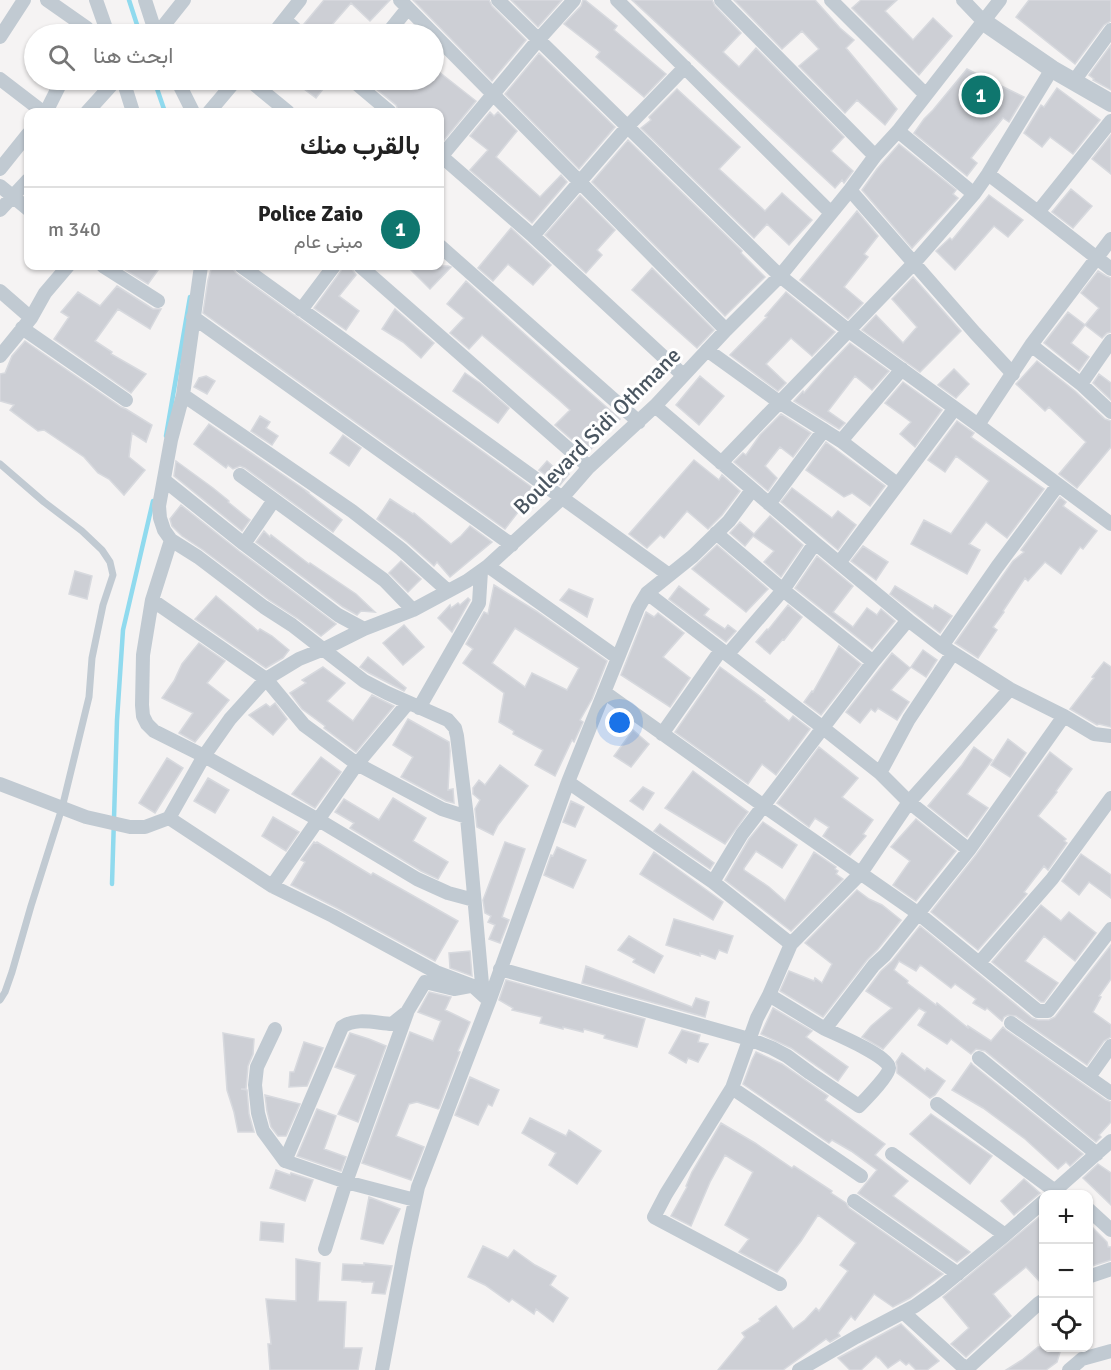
<!DOCTYPE html>
<html lang="ar">
<head>
<meta charset="utf-8">
<style>
  :root { --surface:#fff; --page:#f6f6f6; --text:#222; --muted:#767676; --line:#e0e0e0; --accent:#0f766e }
  body { margin:0; font-family:Signika,Vazirmatn,sans-serif; background:var(--page); color:var(--text); direction:rtl }
  .controls { position:absolute; right:18px; bottom:18px; display:grid; overflow:hidden; border-radius:12px; box-shadow:0 2px 4px #0004 }
  .controls button { width:54px; height:54px; display:grid; place-items:center; padding:0; border:0; border-bottom:2px solid var(--line); background:var(--surface); color:var(--text); font:30px sans-serif }
  .you { position:absolute; left:620px; top:723px; width:21px; height:21px; margin:-15px; border:4px solid #fff; border-radius:50%; background:#1a73e8; box-shadow:0 0 0 9px #1a73e833 }
  .badge { display:grid; place-items:center; width:39px; height:39px; border-radius:50%; background:var(--accent); color:#fff; font-size:20px; font-weight:700 }
  .pin { position:absolute; translate:-50% -50%; border:3px solid #fff; box-shadow:0 2px 6px #0006 }
  .list { margin:0; padding:0; list-style:none }
  h2 { display:flex; justify-content:space-between; align-items:center; height:78px; margin:0; padding:0 24px; font-size:26px }
  h2 small { font-size:20px; font-weight:400; color:var(--muted) }
  .list li { display:grid; grid-template-columns:39px 1fr auto; gap:18px; align-items:center; box-sizing:border-box; height:84px; padding:0 24px; border-top:2px solid var(--line) }
  .list b { display:block; font-size:22px; white-space:nowrap }
  .list p { margin:0; font-size:20px; white-space:nowrap; color:var(--muted) }
  .list em { font-size:20px; font-style:normal; color:var(--muted) }
  .icon { flex:none; width:33px; height:33px; fill:none; stroke:currentColor; stroke-width:2; stroke-linecap:round; stroke-linejoin:round }
  .map { position:relative; flex:none; width:1111px; height:1370px; overflow:hidden; direction:ltr }
  .search { position:absolute; background:var(--surface); box-shadow:0 2px 4px #0004; left:24px; top:24px; width:420px; height:66px; display:flex; align-items:center; gap:15px; box-sizing:border-box; padding:0 21px; border-radius:33px; color:var(--muted); font-size:22px }
  .panel { position:absolute; background:var(--surface); box-shadow:0 2px 4px #0004; left:24px; top:108px; width:420px; height:162px; border-radius:12px; direction:rtl }
  .map>svg:first-child { display:block }
  .lines { fill:none; stroke-linecap:round; stroke-linejoin:round }
  .stream { stroke:#90daee; stroke-width:4.5 }
  .building { fill:#cdcfd5; stroke:#d7d9de; stroke-width:1.5; fill-rule:evenodd }
  .service { stroke:#c1cad2; stroke-width:7 }
  .minor { stroke:#c1cad2; stroke-width:14 }
  .tertiary { stroke:#c1cad2; stroke-width:18 }
  .labels { text-anchor:middle; dominant-baseline:central; stroke-width:6; stroke-linejoin:round; paint-order:stroke }
  .street-label { font-size:22px; fill:#4a5661; stroke:#fff }
</style>
</head>
<body>
<div class="map">
<svg width="1111" height="1370" viewBox="0 0 1111 1370">
  <rect width="100%" height="100%" fill="#f5f3f3"/>
  <g class="lines">
    <path class="stream" d="M129 0 140 34
      M154 80 165 112
      M166 436 190 297
      M112 884 117 720 123 630 153 501"/>
  </g>
  <path class="building" d="M324 0H390L370 21 351 3 324 34H310L309 31 304 24Z
    M413 0H489L492 6 526 40 492 81Z
    M511 0H562L538 27Z
    M583 0H585L617 26 614 30 666 74 644 97 596 57 600 52 564 24 581 6Z
    M632 0H712L715 6 741 33 723 52 739 67 756 48 844 137 831 151 853 171 844 183 842 180 835 188Z
    M734 0H815L840 28 854 40 846 48 897 109 885 125 857 100 845 113 799 66 819 49 802 31 782 49Z
    M861 0H897L885 11 913 40 933 18 952 36 919 75 852 8Z
    M1029 0H1111V21L1104 25 1075 64 1016 17Z
    M1111 45V90L1093 80 1094 79 1089 75Z
    M539 53 615 127 579 169 505 94Z
    M434 68 476 101 440 145V112H399L396 105 365 80H406L414 85 419 80H434Z
    M967 69 1024 97 1009 122 1003 118 971 158 977 163 967 176 914 133 924 119 933 110Z
    M292 80H330L316 98Z
    M1057 88 1100 120 1073 154 1050 137 1042 147 1024 133 1041 105 1044 107Z
    M677 89 740 147 719 169 765 211 782 193 812 220 789 245 767 224 754 238 641 128 651 120 649 117Z
    M490 112 494 116 498 112 517 131 496 157 540 197 561 175 567 182 532 223 470 170 488 150 470 136Z
    M1111 135V174L1092 159Z
    M628 140 742 251 741 253 765 277 725 316 592 182Z
    M899 144 956 190 953 194 958 198 912 248 862 190 877 169Z
    M1071 189 1092 206 1073 228 1052 212Z
    M580 195 615 230 597 250 602 255 586 273 545 235Z
    M989 195 1023 220 1008 237 994 226 955 270 936 251 950 238 952 240Z
    M857 211 878 236 864 254 868 257 844 287 863 303 848 319 800 280Z
    M511 228 551 265 533 285 508 264 493 281 478 268Z
    M119 266H161L148 284Z
    M212 266H231L236 273 544 496 527 513 522 507 505 529 203 313 208 280Z
    M343 266H351L352 269 356 275 339 296 359 311 346 330 314 308 341 271Z
    M407 266H448L451 267 430 289Z
    M652 268 714 330 697 348 632 290Z
    M1098 271 1106 276 1111 278V332L1107 333 1102 338 1085 325 1099 308 1081 293Z
    M913 277 961 331 920 372 862 330 876 315 903 343 917 327 892 299Z
    M466 281 562 368 620 419 587 453 555 425 570 410 559 400 482 335 469 349 450 333 464 318 447 304Z
    M117 286 153 309H161L150 329 118 309 95 341 112 352 111 354 146 374 131 393 54 339 69 317 61 312 78 292 100 306Z
    M786 292 835 332 812 356 791 338 766 364 786 383 778 391 730 355 767 317 765 316Z
    M395 309 434 343 421 358 403 342 382 329Z
    M1068 312 1085 325 1071 343 1089 357 1079 371 1044 343Z
    M25 341 121 407 126 409 152 425 146 442 132 433 129 457 145 470 124 495 109 479 98 473 84 457 44 430 38 431 10 410 14 405 0 401V374L5 373 12 356Z
    M850 343 889 371 872 390 855 376 828 411 845 423 839 429 794 401 803 391 804 393 826 368Z
    M1037 361 1075 391 1105 419 1111 421V447L1077 488 1059 474 1086 442 1049 407 1045 411 1016 384Z
    M954 369 969 384 956 398 938 385Z
    M465 373 480 383 509 408 498 423 453 391Z
    M1099 374 1111 383V400L1093 383Z
    M206 376 215 381 207 394 194 387 199 378Z
    M700 376 724 396 699 425 676 405Z
    M903 382 942 410 915 447 900 434 911 422 885 403Z
    M781 414 811 433 793 457 780 447 765 466 777 478 768 491 734 462 743 453 746 455 760 435Z
    M260 416 270 422 266 428 278 436 272 445 251 431Z
    M957 421 974 433 971 437 1044 489 1007 538 986 522 969 544 980 550 967 574 911 544 924 520 951 534 989 481 956 456 945 472 928 460Z
    M209 424 308 492H307L342 520 333 532 245 468 240 466 233 469 228 465 226 468 194 444Z
    M343 435 361 448 349 466 330 453Z
    M826 442 885 486 870 506 852 493 844 497 806 470Z
    M694 460 719 480 722 475 740 491 722 515 708 529 687 511 664 538 660 535 647 548 629 534Z
    M176 461 213 488 229 501 228 502 250 520 242 531 174 476Z
    M547 461 556 469 560 465 569 474 560 485 539 470Z
    M792 488 832 518 838 511 856 525 838 550 781 502Z
    M1060 497 1066 502 1063 506 1097 531 1083 549 1080 547 1061 574 1045 562 1028 581 1025 578 1003 611 1004 612 993 627 997 630 978 658 955 643 1013 561 1024 552 1021 550Z
    M390 499 413 514 414 513 451 544 461 536 470 526 492 542 450 577 437 562 434 566 407 542 377 519Z
    M181 505 239 551 336 624 321 636 297 618 269 600 203 550 182 536 172 526 170 519Z
    M770 516 803 545 781 577 764 562 774 551 753 536 745 546 730 533 740 522 754 534Z
    M264 531 270 537 271 535 309 564 310 563 356 594 375 612 361 611 357 615 343 607 256 542Z
    M717 545 768 589 746 612 692 569Z
    M863 546 888 562 876 580 851 561Z
    M817 556 853 586 833 612 853 627 867 608 877 615 881 609 895 621 872 649 795 588Z
    M401 561 421 579 408 592 389 573Z
    M75 571 92 576 87 599 69 594Z
    M494 585 536 611 607 661 592 699 580 720 583 722 574 742 572 740 555 776 535 765 543 750 513 734 514 731 499 722 504 693 463 663 473 649 466 644 484 612 488 614ZM515 628 579 668 567 690 532 673 525 687 492 663Z
    M679 586 709 609 704 615 725 629 728 625 736 631 726 642 669 599Z
    M895 586 933 609 935 605 952 616 940 633 890 594Z
    M569 589 593 599 587 617 560 600Z
    M216 596 258 631 260 629 272 636 289 650 283 658 266 668 195 619Z
    M468 598 470 600 452 632 438 618 450 605 451 608 458 603 460 605Z
    M788 605 802 617 784 640 783 639 770 654 756 642 767 629 768 630Z
    M646 612 654 617 658 613 684 633 663 657 690 678 670 707 621 675Z
    M404 625 424 647 403 665 383 643Z
    M199 643 225 661 207 683 229 700 195 742 179 733 193 713 162 698 174 681 182 664Z
    M839 646 861 664 821 715 804 702 812 691 813 692Z
    M923 650 937 660 926 677 911 667Z
    M892 653 910 668 891 690 909 702 897 720 878 708 875 712 871 709 860 723 846 712Z
    M368 657 406 688 404 691 369 673 360 667Z
    M1104 662 1111 667V727L1099 724 1097 725 1070 709 1094 678 1092 677Z
    M323 667 345 683 327 701 353 721 372 695 394 706 356 752 324 728 325 726 302 709 290 693 306 683 302 680Z
    M720 667 765 700 764 701 789 721 793 716 810 729 776 775 762 764 748 784 675 732Z
    M275 703 287 719 273 735 249 715 266 704 270 707Z
    M408 719 449 742 450 751 448 790 453 789 454 803 446 801 401 777 413 757 393 745Z
    M633 730 649 744 631 767 614 756Z
    M1008 739 1026 753 1010 777 991 765Z
    M819 747 858 778 842 797 873 820 863 834 866 836 850 855 823 836 829 827 815 818 809 827 777 803Z
    M974 747 992 760 967 794 988 808 967 837 928 806 962 765Z
    M1050 752 1072 769 1056 791 1057 792 1038 816 1066 839 1064 841 1067 843 1048 870 1044 866 1024 892 1027 894 978 950 931 912 976 855Z
    M321 757 341 772 315 808 292 794Z
    M167 758 183 768 155 813 139 803Z
    M500 765 528 786 498 825 493 835 477 827 475 809 480 800 473 794V788L479 780 485 785Z
    M693 771 748 812 725 844 665 808Z
    M208 778 229 790 215 813 194 801Z
    M643 787 654 793 643 810 630 801Z
    M393 798 426 818 413 841 448 862 438 879 421 871 350 828 354 823 335 812 344 799 379 820Z
    M571 801 584 807 575 827 563 822Z
    M273 817 299 832 286 851 262 836Z
    M916 819 956 851 916 901 893 885 910 861 891 847Z
    M763 822 797 845 782 868 756 851 744 868V870L769 887 785 901 814 852 836 867 835 869 838 871 836 874 843 879 791 931 725 880 749 839Z
    M660 824 714 863 710 869 654 831Z
    M314 842 316 843 317 842 371 875 373 873 458 921 435 961 337 908 291 885 305 862 301 860Z
    M505 842 525 849 502 917 509 920 500 943 489 939 495 925 488 922 491 916 485 913 483 900Z
    M557 847 586 860 573 888 544 875 551 855 553 856Z
    M654 852 723 902 713 920 640 874Z
    M1081 854 1111 875V898L1089 882 1079 895 1062 881Z
    M857 890 869 899 882 905 901 920 878 949 867 960 823 1017 780 991 789 971 814 981 815 978 822 983 832 964 805 943Z
    M1041 905 1061 921 1069 912 1096 933 1075 961 1044 936 1025 961 1058 983 1044 1002H1041L992 962Z
    M674 919 733 936 727 953 719 950 715 959 700 953V956L666 945Z
    M920 926 1032 1018 1038 1020H1049L1055 1017 1111 945V979L1099 996 1101 997 1093 1012 1111 1025V1037L1104 1041 1087 1065 1016 1016 1008 1015 1004 1017 1002 1021 987 1008 985 1010 973 1003 976 999 955 984 951 988 922 966 920 965 916 971 899 961 894 970 908 981 907 983 936 1005 937 1003 968 1028V1026L991 1041 1003 1027 1006 1030 1106 1100 1111 1102V1122L1099 1135 1101 1137 1096 1142 985 1051 976 1049 971 1054 951 1039 947 1044 918 1025 926 1012 919 1008 883 1049 862 1037 871 1026 892 1008 866 991 881 971 892 961Z
    M629 936 663 956 654 973 633 962 635 959 618 950Z
    M470 951 472 976 450 968 449 953Z
    M586 966 692 1007 696 998 709 1002 705 1017 582 983Z
    M506 980 645 1019 637 1047 604 1038 605 1035 584 1029 583 1032 563 1027V1029L540 1023 542 1017 512 1010 513 1008 499 1000Z
    M429 992 451 997 445 1010 470 1022 458 1051 460 1052 439 1108 438 1109 417 1102 409 1104 396 1136 424 1147 411 1180 362 1163 410 1032 433 1041 441 1021 418 1012Z
    M773 1008 812 1031 806 1037 848 1067 838 1081 791 1048 761 1034Z
    M682 1030 700 1035 698 1042 708 1044 698 1062 688 1058 686 1063 669 1053Z
    M223 1033 254 1039 253 1054 248 1066 246 1089H241L247 1090 249 1114 254 1132H238L234 1112 227 1090Z
    M350 1033 369 1039 386 1046 358 1122 338 1114 356 1075 335 1067Z
    M304 1042 323 1048 307 1086 289 1087 290 1072H294Z
    M756 1052 782 1064 828 1096 825 1100 885 1144 875 1155 908 1181 893 1196 970 1252 957 1262 858 1193 877 1170 851 1151 832 1140 829 1143 743 1084 752 1060Z
    M902 1053 925 1071 927 1068 945 1081 935 1095 930 1098 897 1073V1065L896 1062Z
    M971 1063 973 1065 1083 1154 1070 1166 1066 1162 1058 1169 1025 1139 983 1108 952 1090Z
    M470 1077 499 1090 492 1106 488 1104 478 1125 455 1115Z
    M265 1095 300 1104 286 1136H278L271 1127 267 1111Z
    M317 1109 336 1116 324 1149 346 1157 341 1171 297 1156Z
    M931 1114 992 1156 970 1184 910 1134Z
    M530 1118 566 1136 569 1130 601 1151 577 1184 549 1165 556 1153 522 1133Z
    M721 1123 755 1143 792 1168 794 1166 832 1191 831 1193 846 1203 849 1208 943 1274 910 1298 893 1307 874 1294 855 1320 851 1316 838 1333 840 1336 830 1342 826 1339 783 1370H718L745 1337 742 1333 760 1321 759 1319 776 1306 793 1329 805 1320 816 1308 819 1311 848 1271 840 1265 856 1243 818 1215 801 1241 777 1272 739 1252 749 1239 725 1225 753 1172 725 1155 710 1182 691 1226 671 1216 687 1187 686 1186 692 1172Z
    M1098 1164 1111 1173V1205L1083 1178Z
    M276 1170 290 1175 291 1173 313 1180 305 1201 270 1188Z
    M1024 1179 1040 1193 1014 1215 1001 1201Z
    M369 1197 400 1209 383 1244 361 1239Z
    M1044 1213V1286L1026 1267 993 1294 1011 1316 966 1357 951 1344 969 1328 943 1297Z
    M261 1222 284 1224 283 1242 260 1240Z
    M1089 1224 1107 1242 1108 1247H1111V1260L1089 1267Z
    M483 1246 508 1258 514 1250 535 1265 556 1276 550 1285 568 1298 553 1322 536 1309 534 1314 512 1299 509 1302 485 1285 468 1277Z
    M296 1259 320 1263 318 1301 346 1302 344 1348H362L358 1370H270L268 1344H271L266 1299 296 1301Z
    M364 1263 392 1266 385 1294 372 1293 374 1282H362V1281L342 1280 343 1264 364 1265Z
    M901 1324 939 1361 927 1370H916L909 1363 906 1365 900 1360 888 1368 879 1358H878L876 1356 861 1370H850L838 1358Z
    M1038 1347H1057L1060 1352 1057 1362 1046 1370H1006L1022 1360Z"/>
  <g class="lines">
    <path class="service" d="M0 464 44 502 82 531 102 550 110 562 113 575 103 605 92 658 89 697 62 808 31 906 12 972 5 992 0 1000"/>
    <path class="minor" d="M47 0 87 28
      M96 0 108 34
      M145 0 156 34
      M400 0 726 330
      M498 0 780 276 849 331 978 425 1111 524
      M617 0 831 213
      M721 0 875 156
      M831 0 926 95
      M963 0 984 22
      M285 20 301 34
      M157 34 184 0
      M273 34 300 0
      M387 34 408 8
      M0 37 24 0
      M0 79 43 112
      M123 80 133 112
      M177 80 193 112
      M249 80 288 112
      M352 80 390 112
      M1074 81 1111 30
      M46 112 62 80
      M87 112 116 80
      M209 112 236 80
      M898 131 974 194
      M440 155 533 236 683 375
      M440 158 539 39 574 0
      M0 169 28 134
      M988 174 1038 212 1111 121
      M0 186 28 209
      M850 190 975 333 1013 374
      M0 210 28 180
      M1038 212 1111 269
      M533 236 628 126 685 67
      M440 246 639 422
      M103 266 158 301
      M201 266 183 395 171 440 159 506 160 518 164 530 171 540 198 557 264 607 292 625 364 681 387 693 448 720 455 728 457 736 467 817 483 995
      M241 266 669 575
      M360 266 589 467
      M0 291 31 318
      M301 310 334 266
      M193 317 512 545
      M22 328 126 400
      M1031 345 1081 384 1111 412
      M707 350 779 402 841 441 897 484
      M0 356 31 318 45 293 68 266
      M1081 384 1111 341
      M183 395 352 511 401 549 448 591
      M655 406 815 543 908 620 942 646 1010 689 1064 716 1094 734 1111 736
      M978 425 1031 345 1111 239
      M841 441 902 369
      M721 463 914 263 974 194 988 174 1052 69
      M240 475 384 580 413 610
      M164 480 244 544 338 615 364 629
      M769 504 824 430
      M716 533 783 590 873 662
      M171 540 152 600 143 655 142 705 143 716 147 724 154 731 204 756 317 819 417 879 448 893 474 900
      M244 544 274 500
      M839 563 955 408
      M488 566 618 658
      M647 593 818 724 880 773 909 802 969 850
      M152 600 266 679 304 725 357 764 442 809 467 817
      M942 646 997 567 1058 485
      M728 654 783 590 815 543
      M1010 689 909 802 861 873 791 944 769 995 825 1029 874 965 885 955 969 850 1064 716
      M604 692 764 806 919 914 1038 1011H1048L1111 929
      M419 708 479 603 481 571
      M662 734 721 650
      M880 773 909 719 953 653
      M568 782 713 882
      M0 784 86 817 130 827H145L169 818
      M169 818 204 756 230 719 266 679 299 659 324 649 364 629 413 610 467 581 488 566 562 498 589 467 655 406 726 330 780 276 850 190 875 156 898 131 926 95 1000 0
      M169 818 272 886 333 916 436 972 473 986 485 997
      M272 886 357 764 408 703
      M791 944 713 882 742 834 873 662 908 620
      M979 963 1052 879 1111 798
      M500 969 749 1039 772 1048 787 1056 810 1073 859 1106C865 1100 889 1075 889 1068 890 1057 836 1034 825 1029
      M769 995 757 1018 732 1088 666 1194 654 1217 780 1284
      M1011 1023 1111 1093
      M275 1029 257 1067 255 1085 258 1113 263 1131 285 1161 346 1182 415 1200
      M979 1058 1097 1154
      M1089 1077 1111 1046
      M732 1088 861 1176
      M937 1104 1055 1191
      M892 1154 1005 1235
      M285 1161 342 1027C356 1017 375 1023 392 1024L407 1012 425 982 454 989 470 986
      M1051 1194 1111 1141
      M854 1201 958 1274
      M1088 1209 1111 1230
      M325 1249 346 1182 407 1013
      M1088 1277 1111 1269
      M903 1312 960 1364 963 1367 970 1366 1039 1303 1044 1300
      M382 1370 405 1247 418 1187 490 999 568 782 638 608 647 593 693 556 729 521 752 490
      M799 1370 856 1337 915 1306 939 1289 1005 1235 1044 1201
      M1069 1370 1082 1359 1111 1351"/>
    <path class="tertiary" d="M984 22 1052 69 1111 103"/>
  </g>
  <g class="labels">
    <g class="street-label">
      <text transform="translate(597 431) rotate(-45)">Boulevard Sidi Othmane</text>
    </g>
  </g>
</svg>
<div class="controls">
<button>+</button>
<button>−</button>
<button><svg class="icon" aria-label="locate" viewBox="0 0 24 24"><circle cx="12" cy="12" r="6"/><path d="M12 2v4M12 18v4M2 12h4M18 12h4"/></svg></button>
</div>
<div class="you"></div>
<div class="pin badge" style="left:981px;top:95px">1</div>
<div class="search"><svg class="icon" aria-label="search" viewBox="0 0 24 24"><circle cx="10" cy="10" r="6"/><path d="M15 15l6 6"/></svg>ابحث هنا</div>
<section class="panel">
<h2>بالقرب منك<small></small></h2>
<ul class="list">
<li><span class="badge">1</span><div><b>Police Zaio</b><p>مبنى عام</p></div><em>340 m</em></li>
</ul>
</section>
</div>
</body>
</html>
